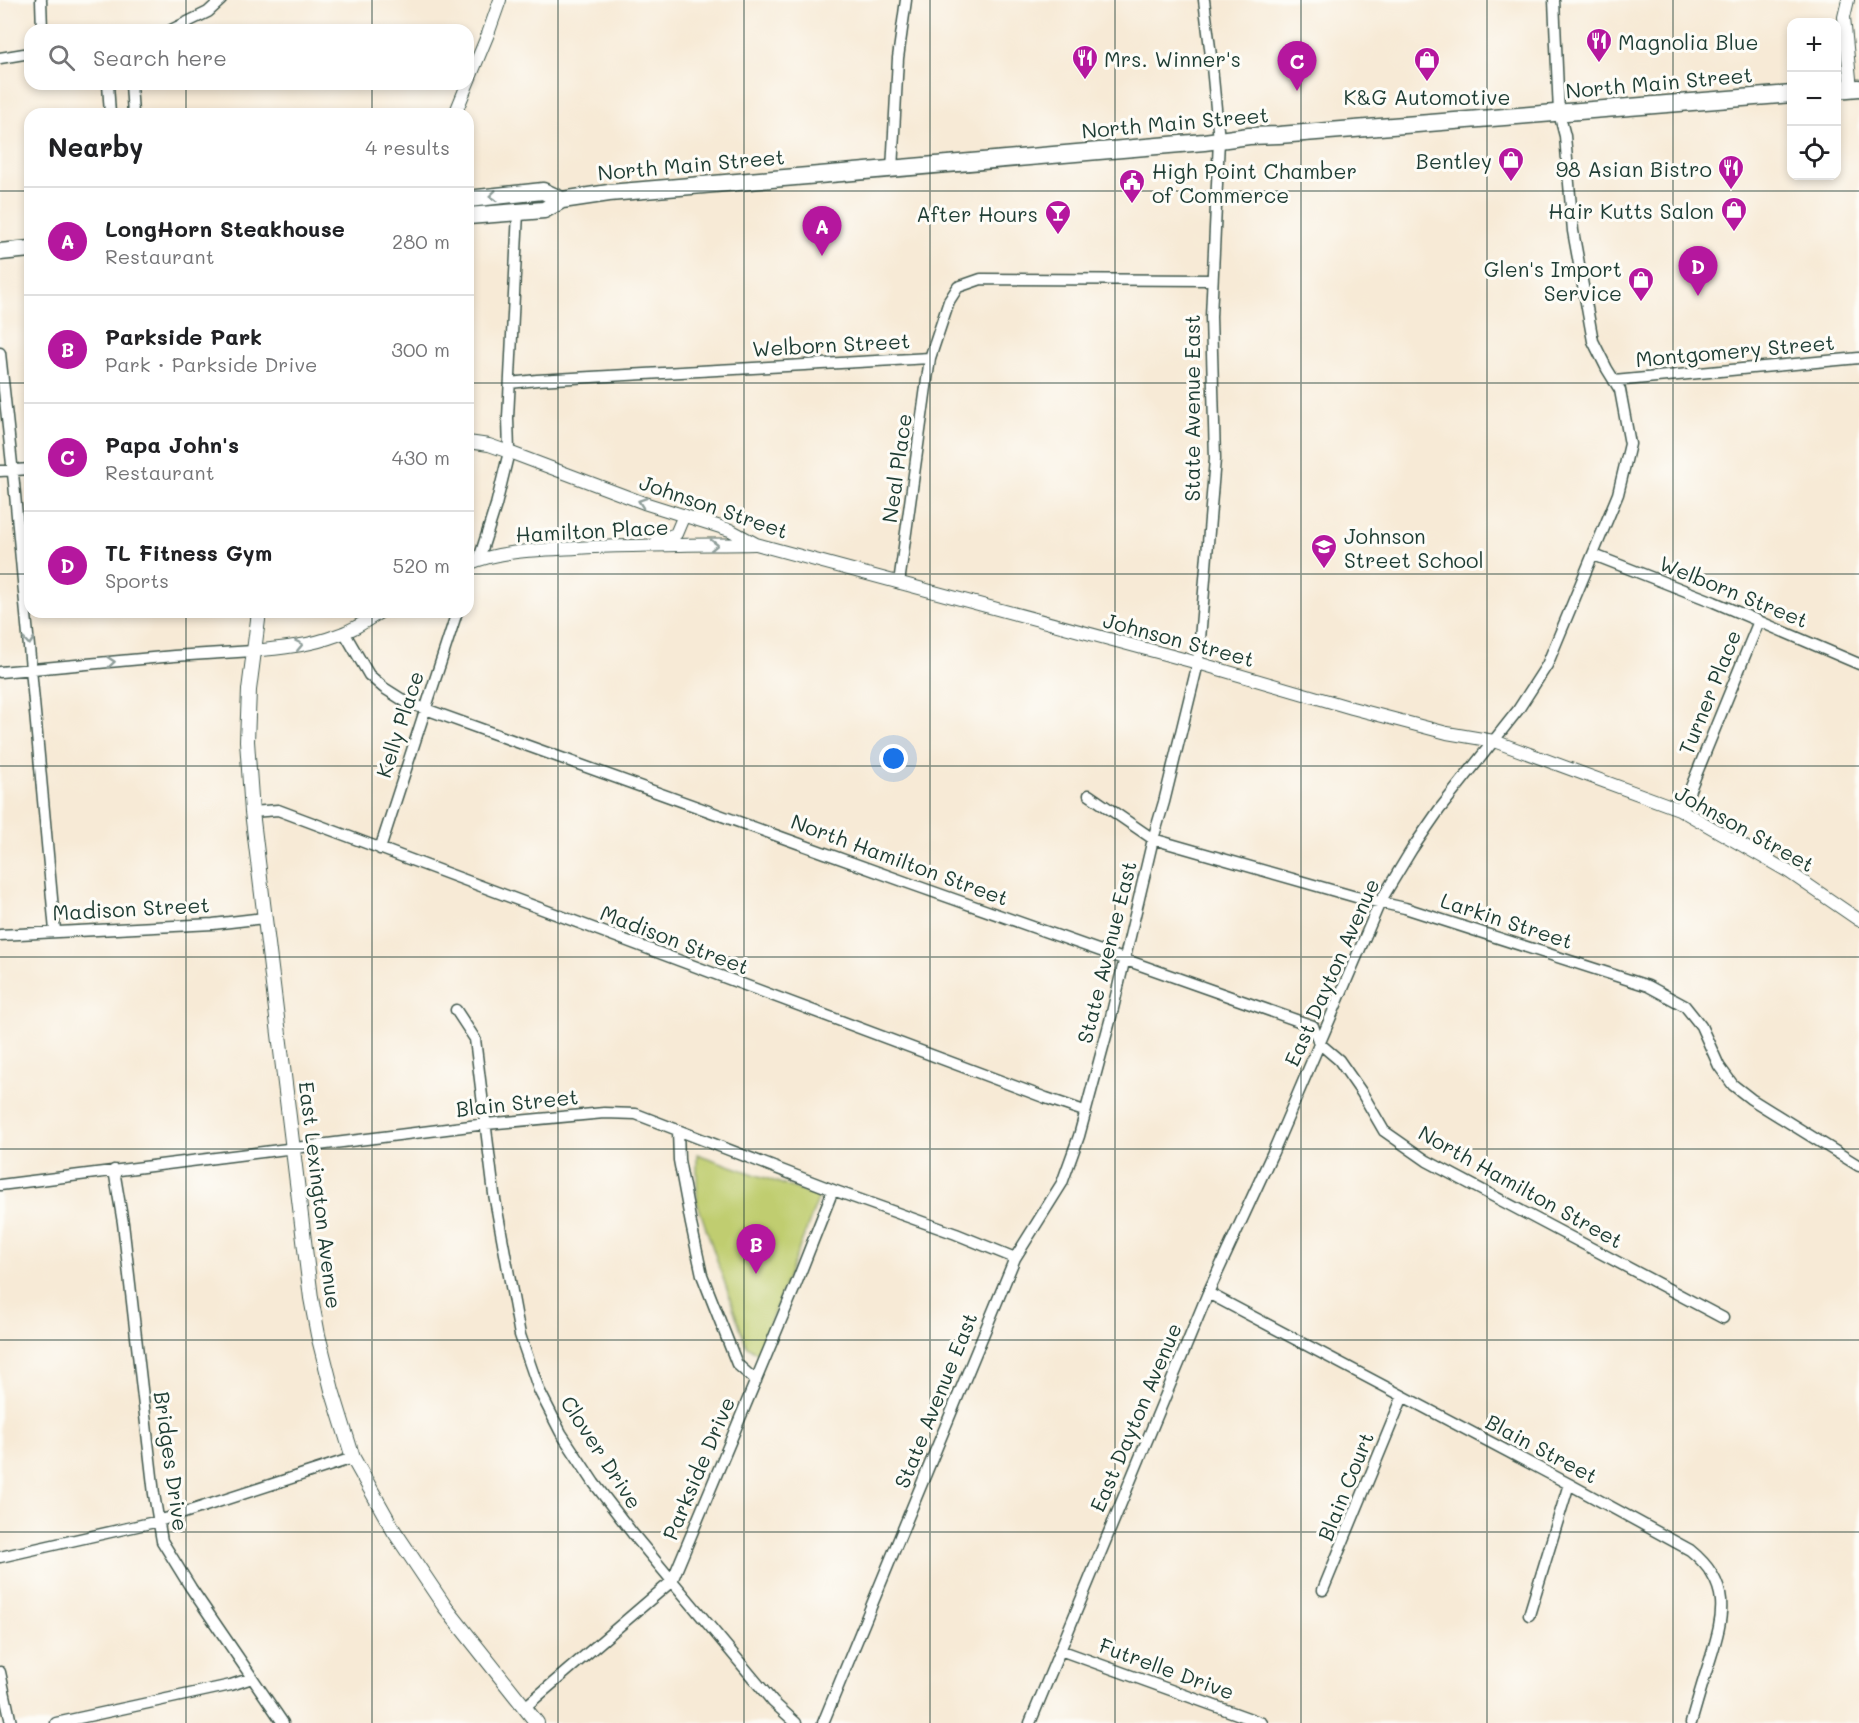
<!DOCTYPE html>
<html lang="en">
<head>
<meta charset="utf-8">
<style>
  :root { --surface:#fff; --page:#f6f6f6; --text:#202124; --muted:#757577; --line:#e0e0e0; --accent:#b5179e }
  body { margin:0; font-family:Mali,sans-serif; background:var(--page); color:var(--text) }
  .controls { position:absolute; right:18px; top:18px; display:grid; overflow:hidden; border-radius:12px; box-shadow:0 3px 9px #0003 }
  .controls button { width:54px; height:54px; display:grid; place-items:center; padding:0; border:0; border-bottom:2px solid var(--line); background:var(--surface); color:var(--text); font:30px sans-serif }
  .you { position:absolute; left:894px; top:759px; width:21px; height:21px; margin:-15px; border:4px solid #fff; border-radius:50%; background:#1a73e8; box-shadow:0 0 0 9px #1a73e833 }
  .badge { display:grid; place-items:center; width:39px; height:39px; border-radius:50%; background:var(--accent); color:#fff; font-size:20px; font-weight:700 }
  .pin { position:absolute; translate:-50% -50px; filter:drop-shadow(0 2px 3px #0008) }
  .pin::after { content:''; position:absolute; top:32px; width:21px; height:18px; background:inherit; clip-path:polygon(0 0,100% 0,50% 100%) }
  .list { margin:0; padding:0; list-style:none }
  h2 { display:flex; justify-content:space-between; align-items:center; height:78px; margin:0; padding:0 24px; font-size:26px }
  h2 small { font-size:20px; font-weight:400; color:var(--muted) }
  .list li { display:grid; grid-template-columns:39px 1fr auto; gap:18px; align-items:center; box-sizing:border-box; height:108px; padding:0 24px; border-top:2px solid var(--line) }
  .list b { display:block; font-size:22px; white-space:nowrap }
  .list p { margin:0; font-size:20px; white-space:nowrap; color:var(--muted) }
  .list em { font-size:20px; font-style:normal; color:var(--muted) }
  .icon { flex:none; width:33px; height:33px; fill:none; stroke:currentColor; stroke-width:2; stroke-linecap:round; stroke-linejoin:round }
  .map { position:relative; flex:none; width:1859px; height:1723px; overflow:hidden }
  .search { position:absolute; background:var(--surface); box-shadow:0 3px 9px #0003; left:24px; top:24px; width:450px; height:66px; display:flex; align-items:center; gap:15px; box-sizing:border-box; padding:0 21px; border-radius:18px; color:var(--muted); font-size:22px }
  .panel { position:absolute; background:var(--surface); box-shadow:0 3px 9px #0003; left:24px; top:108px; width:450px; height:510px; border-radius:18px }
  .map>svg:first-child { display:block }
  .park { fill:#c0cd6f; stroke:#708552; stroke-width:1.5 }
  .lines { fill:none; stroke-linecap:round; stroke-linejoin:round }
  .stream { stroke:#6bb3e3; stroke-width:4 }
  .minor-casing { stroke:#3f574c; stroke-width:13 }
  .tertiary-casing { stroke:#3f574c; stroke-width:14 }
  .secondary-casing { stroke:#3f574c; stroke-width:16 }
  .primary-casing { stroke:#3f574c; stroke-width:19 }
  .minor { stroke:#fff; stroke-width:10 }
  .tertiary { stroke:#fff; stroke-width:12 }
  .secondary { stroke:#fff; stroke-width:14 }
  .primary { stroke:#fff; stroke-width:16 }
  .oneway { stroke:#8f9e9a }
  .grid { fill:none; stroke:#1f3d34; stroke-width:1.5; stroke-opacity:0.55 }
  .labels { text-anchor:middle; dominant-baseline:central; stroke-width:6; stroke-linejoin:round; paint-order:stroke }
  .poi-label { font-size:21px; fill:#1f3d34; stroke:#fdfcf7; text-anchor:end }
  .street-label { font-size:21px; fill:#1f3d34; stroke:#fdfcf7 }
</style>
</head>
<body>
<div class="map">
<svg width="1859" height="1723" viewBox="0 0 1859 1723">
  <rect width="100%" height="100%" fill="#fdfcf7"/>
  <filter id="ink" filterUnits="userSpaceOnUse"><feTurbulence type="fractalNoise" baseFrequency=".0167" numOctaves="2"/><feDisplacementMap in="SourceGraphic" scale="12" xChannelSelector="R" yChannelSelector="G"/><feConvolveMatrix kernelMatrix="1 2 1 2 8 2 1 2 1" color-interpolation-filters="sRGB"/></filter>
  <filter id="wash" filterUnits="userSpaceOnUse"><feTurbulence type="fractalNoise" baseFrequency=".008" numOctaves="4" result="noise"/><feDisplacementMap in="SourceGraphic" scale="24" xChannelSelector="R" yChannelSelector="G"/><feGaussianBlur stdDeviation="1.35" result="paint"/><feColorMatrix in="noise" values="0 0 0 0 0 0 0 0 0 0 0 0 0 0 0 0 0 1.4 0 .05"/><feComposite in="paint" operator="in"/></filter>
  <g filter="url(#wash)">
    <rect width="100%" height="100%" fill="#f7ead6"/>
    <path class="park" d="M697 1154 819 1197 758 1354 746 1345 697 1202Z"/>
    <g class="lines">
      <path class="stream" d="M1124 868 1134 874"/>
    </g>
  </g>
  <g filter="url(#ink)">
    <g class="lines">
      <defs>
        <path id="minor" d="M41 0 42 30
          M171 30 208 12 221 0
          M0 58 30 53
          M108 84 110 114
          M131 84 133 114
          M892 170 898 58 906 0
          M0 353 14 483 55 931
          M1614 381 1859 358
          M510 383 537 380 930 358
          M0 471 30 469
          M1594 555 1714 602 1859 664
          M479 559 496 505 509 452 508 418 518 212
          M899 583 930 358 949 301 958 287 981 279 1212 280
          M344 632 369 675 384 688 406 702 911 884 1313 1026 1319 1043 1339 1060 1362 1093 1384 1131 1427 1161 1723 1318
          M0 672 174 656 253 651
          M1089 795 1153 839 1356 897 1405 908 1648 986 1685 1006 1701 1026 1719 1066 1733 1085 1751 1099 1859 1166
          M1679 809 1689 792 1759 621
          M252 812 278 810 1046 1098 1084 1111
          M380 849 457 612
          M0 935 213 924 264 918
          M456 1010 475 1039 494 1194 520 1335 539 1390 561 1433 594 1483 633 1534 773 1702 796 1723
          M678 1130 679 1160 691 1224 702 1275 737 1364 756 1381
          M114 1170 123 1223 154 1494 162 1541 191 1588 283 1723
          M0 1185 486 1124 604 1113 636 1114 833 1190 956 1234 1015 1258
          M1208 1293 1569 1484 1690 1550C1732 1584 1724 1615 1710 1660 1703 1681 1697 1702 1691 1723
          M0 1557 159 1521 353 1458
          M1323 1590 1403 1396
          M1529 1615 1569 1484
          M1060 1650 1262 1723
          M0 1672 11 1723
          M525 1707 672 1581 794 1289 833 1190
          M56 1723 231 1685 252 1678
          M823 1723 1015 1258 1062 1183 1079 1136 1110 1021 1153 839 1164 802 1198 663 1215 459 1211 317 1219 140 1211 56 1204 0
          M1030 1723 1208 1293 1273 1152 1380 902 1412 849 1439 810 1518 710 1547 665 1618 494 1630 444 1620 390 1607 369 1593 341 1573 231 1565 136 1559 113 1554 0"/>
        <path id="tertiary" d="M1848 0 1844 17 1851 89
          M455 114 488 34 500 0
          M468 442 489 445 509 452 644 503 730 530 756 544 1198 663 1352 708 1447 733 1494 741 1679 809 1789 872 1859 920
          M657 541 676 534 684 515
          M468 564C502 550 540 550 576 548 636 545 695 545 755 544
          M253 651C280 648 309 646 335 636 352 631 366 621 380 612"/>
        <path id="secondary" d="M259 612 249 690 247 741 252 812 311 1298 318 1335 332 1390 353 1458 394 1531 445 1607 537 1723"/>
        <path id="primary" d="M1836 90 1859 88
          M468 199 543 191 562 200
          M468 216 544 210 562 200 609 193 1204 142 1249 136 1279 135 1792 94
          M0 252 30 249"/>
      </defs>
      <use href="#minor" class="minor-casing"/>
      <use href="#tertiary" class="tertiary-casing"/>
      <use href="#secondary" class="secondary-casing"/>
      <use href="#primary" class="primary-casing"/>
      <use href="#minor" class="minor"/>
      <use href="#tertiary" class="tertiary"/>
      <use href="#secondary" class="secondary"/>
      <use href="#primary" class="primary"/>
    </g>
    <defs><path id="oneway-chevron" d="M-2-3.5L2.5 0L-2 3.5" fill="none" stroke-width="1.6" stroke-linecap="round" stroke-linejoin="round" transform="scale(1.5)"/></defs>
    <g class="oneway">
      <use href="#oneway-chevron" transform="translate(493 196) rotate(174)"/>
      <use href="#oneway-chevron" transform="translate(642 502) rotate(-161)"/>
      <use href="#oneway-chevron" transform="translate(714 545) rotate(-1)"/>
      <use href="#oneway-chevron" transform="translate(29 641) rotate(85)"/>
      <use href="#oneway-chevron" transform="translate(299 645) rotate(-12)"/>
      <use href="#oneway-chevron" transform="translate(111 662) rotate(-5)"/>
    </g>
  </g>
  <path class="grid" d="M186 0V30M372 0V30M558 0V1723M744 0V1723M930 0V1723M1115 0V1723M1301 0V1723M1487 0V1723M1673 0V1723M186 84V114M372 84V114M0 191H30M468 191H1859M0 383H30M468 383H1859M0 574H30M468 574H1859M186 612V1723M372 612V1723M0 766H1859M0 957H1859M0 1149H1859M0 1340H1859M0 1532H1859"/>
  <defs>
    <symbol id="restaurant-pin" viewBox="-11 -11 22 30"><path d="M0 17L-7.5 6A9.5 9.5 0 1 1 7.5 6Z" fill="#b5179e" stroke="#fdfcf7"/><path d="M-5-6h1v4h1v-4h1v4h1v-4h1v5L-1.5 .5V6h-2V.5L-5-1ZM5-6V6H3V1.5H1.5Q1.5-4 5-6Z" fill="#fff"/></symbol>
    <symbol id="shop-pin" viewBox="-11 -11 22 30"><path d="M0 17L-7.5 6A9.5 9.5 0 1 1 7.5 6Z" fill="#b5179e" stroke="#fdfcf7"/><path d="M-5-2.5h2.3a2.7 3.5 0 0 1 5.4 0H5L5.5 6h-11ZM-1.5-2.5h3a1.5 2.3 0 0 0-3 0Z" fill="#fff"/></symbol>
    <symbol id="civic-pin" viewBox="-11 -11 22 30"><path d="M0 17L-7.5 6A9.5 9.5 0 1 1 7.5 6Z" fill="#b5179e" stroke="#fdfcf7"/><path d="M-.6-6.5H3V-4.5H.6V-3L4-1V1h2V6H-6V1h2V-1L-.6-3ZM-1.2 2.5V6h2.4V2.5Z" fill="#fff"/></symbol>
    <symbol id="bar-pin" viewBox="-11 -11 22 30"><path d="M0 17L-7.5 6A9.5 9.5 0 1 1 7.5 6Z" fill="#b5179e" stroke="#fdfcf7"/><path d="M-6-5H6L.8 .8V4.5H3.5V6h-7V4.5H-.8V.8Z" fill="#fff"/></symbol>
    <symbol id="school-pin" viewBox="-11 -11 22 30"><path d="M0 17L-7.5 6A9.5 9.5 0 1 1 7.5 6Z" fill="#b5179e" stroke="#fdfcf7"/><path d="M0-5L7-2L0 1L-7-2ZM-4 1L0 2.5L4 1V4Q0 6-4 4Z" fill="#fff"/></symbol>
  </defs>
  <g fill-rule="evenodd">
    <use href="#restaurant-pin" x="1584" y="26" width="30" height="40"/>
    <use href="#restaurant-pin" x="1070" y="43" width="30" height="40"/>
    <use href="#shop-pin" x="1412" y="45" width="30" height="40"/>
    <use href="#shop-pin" x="1496" y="145" width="30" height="40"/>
    <use href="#restaurant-pin" x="1716" y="153" width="30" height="40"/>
    <use href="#civic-pin" x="1117" y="167" width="30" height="40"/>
    <use href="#shop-pin" x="1719" y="195" width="30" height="40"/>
    <use href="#bar-pin" x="1043" y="198" width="30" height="40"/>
    <use href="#shop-pin" x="1626" y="265" width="30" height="40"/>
    <use href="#school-pin" x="1309" y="532" width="30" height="40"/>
  </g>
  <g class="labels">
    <g class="poi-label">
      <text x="1618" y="41" text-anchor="start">Magnolia Blue</text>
      <text x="1104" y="58" text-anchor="start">Mrs. Winner's</text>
      <text x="1427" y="96" text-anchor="middle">K&amp;G Automotive</text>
      <text x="1492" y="160">Bentley</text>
      <text x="1712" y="168">98 Asian Bistro</text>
      <text x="1152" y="170" text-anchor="start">High Point Chamber<tspan x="1152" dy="24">of Commerce</tspan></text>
      <text x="1714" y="210">Hair Kutts Salon</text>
      <text x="1038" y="213">After Hours</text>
      <text x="1622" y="268">Glen's Import<tspan x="1622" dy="24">Service</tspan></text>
      <text x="1344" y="535" text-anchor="start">Johnson<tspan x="1344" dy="24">Street School</tspan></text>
    </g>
    <g class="street-label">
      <text transform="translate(1659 82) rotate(-5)">North Main Street</text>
      <text transform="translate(1175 122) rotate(-5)">North Main Street</text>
      <text transform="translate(691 164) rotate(-5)">North Main Street</text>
      <text transform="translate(831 344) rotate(-3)">Welborn Street</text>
      <text transform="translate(1735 350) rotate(-5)">Montgomery Street</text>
      <text transform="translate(1191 408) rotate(-90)">State Avenue East</text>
      <text transform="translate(896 468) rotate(-82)">Neal Place</text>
      <text transform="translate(714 506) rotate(19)">Johnson Street</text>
      <text transform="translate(592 530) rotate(-3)">Hamilton Place</text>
      <text transform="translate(1734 591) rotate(22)">Welborn Street</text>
      <text transform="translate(1179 639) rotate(15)">Johnson Street</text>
      <text transform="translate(1709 692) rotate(-68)">Turner Place</text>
      <text transform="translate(399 724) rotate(-72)">Kelly Place</text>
      <text transform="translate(1745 828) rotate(29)">Johnson Street</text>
      <text transform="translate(900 859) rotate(20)">North Hamilton Street</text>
      <text transform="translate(131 908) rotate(-3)">Madison Street</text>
      <text transform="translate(1507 920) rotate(18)">Larkin Street</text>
      <text transform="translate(675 939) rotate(21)">Madison Street</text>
      <text transform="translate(1106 952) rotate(-76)">State Avenue East</text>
      <text transform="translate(1331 972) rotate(-66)">East Dayton Avenue</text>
      <text transform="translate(517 1102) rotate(-6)">Blain Street</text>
      <text transform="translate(1521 1186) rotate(29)">North Hamilton Street</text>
      <text transform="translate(321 1195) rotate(83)">East Lexington Avenue</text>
      <text transform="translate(935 1400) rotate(-68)">State Avenue East</text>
      <text transform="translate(1135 1417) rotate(-67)">East Dayton Avenue</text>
      <text transform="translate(1542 1448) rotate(28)">Blain Street</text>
      <text transform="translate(602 1452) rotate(57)">Clover Drive</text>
      <text transform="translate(172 1461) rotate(82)">Bridges Drive</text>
      <text transform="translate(698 1468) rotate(-67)">Parkside Drive</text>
      <text transform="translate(1345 1486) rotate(-68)">Blain Court</text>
      <text transform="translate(1167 1668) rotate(20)">Futrelle Drive</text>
    </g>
  </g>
</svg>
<div class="controls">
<button>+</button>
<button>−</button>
<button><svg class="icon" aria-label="locate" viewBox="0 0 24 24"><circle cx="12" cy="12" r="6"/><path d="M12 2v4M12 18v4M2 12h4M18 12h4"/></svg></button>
</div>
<div class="you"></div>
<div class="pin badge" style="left:822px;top:256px">A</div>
<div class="pin badge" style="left:756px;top:1274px">B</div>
<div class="pin badge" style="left:1297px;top:91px">C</div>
<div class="pin badge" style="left:1698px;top:296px">D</div>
<div class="search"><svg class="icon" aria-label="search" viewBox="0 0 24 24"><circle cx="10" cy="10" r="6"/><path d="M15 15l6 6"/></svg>Search here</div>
<section class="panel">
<h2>Nearby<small>4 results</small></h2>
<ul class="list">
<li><span class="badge">A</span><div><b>LongHorn Steakhouse</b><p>Restaurant</p></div><em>280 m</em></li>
<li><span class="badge">B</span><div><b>Parkside Park</b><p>Park · Parkside Drive</p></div><em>300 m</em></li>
<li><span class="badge">C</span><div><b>Papa John's</b><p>Restaurant</p></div><em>430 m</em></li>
<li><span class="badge">D</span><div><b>TL Fitness Gym</b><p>Sports</p></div><em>520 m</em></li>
</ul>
</section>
</div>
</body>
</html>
